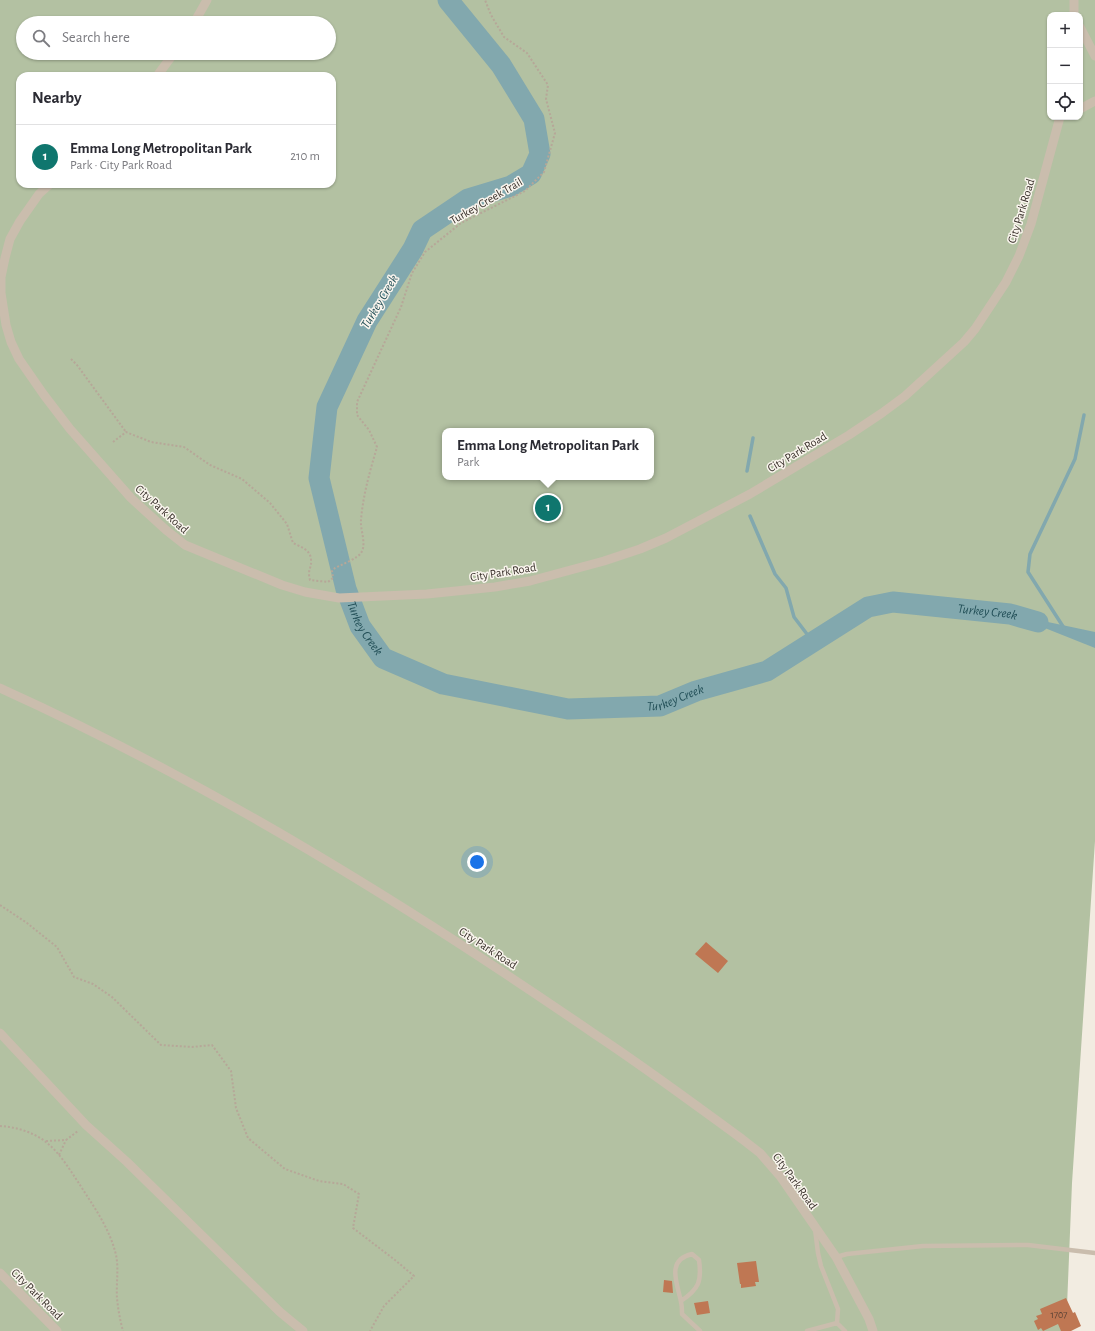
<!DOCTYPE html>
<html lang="en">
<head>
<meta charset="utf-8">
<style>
  :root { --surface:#fff; --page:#f2f2f3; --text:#2b2b33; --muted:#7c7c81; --line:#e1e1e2; --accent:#0f766e }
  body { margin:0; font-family:"Alegreya Sans",sans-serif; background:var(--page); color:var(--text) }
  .controls { position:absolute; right:12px; top:12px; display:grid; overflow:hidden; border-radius:8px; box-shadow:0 1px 3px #0004 }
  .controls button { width:36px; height:36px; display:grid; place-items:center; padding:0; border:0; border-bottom:1px solid var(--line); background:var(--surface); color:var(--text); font:20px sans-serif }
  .you { position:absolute; left:477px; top:862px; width:14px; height:14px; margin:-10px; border:3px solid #fff; border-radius:50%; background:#1a73e8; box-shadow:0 0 0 6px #1a73e833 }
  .badge { display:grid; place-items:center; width:26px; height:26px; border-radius:50%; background:var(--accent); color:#fff; font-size:13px; font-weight:700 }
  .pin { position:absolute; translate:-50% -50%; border:2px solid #fff; box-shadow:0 1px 4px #0006 }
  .popup { position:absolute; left:442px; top:428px; width:212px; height:52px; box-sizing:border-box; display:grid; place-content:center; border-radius:8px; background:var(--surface); filter:drop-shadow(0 1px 3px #0005); font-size:13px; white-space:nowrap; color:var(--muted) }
  .popup b { font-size:15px; color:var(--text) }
  .popup::after { content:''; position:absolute; left:50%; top:100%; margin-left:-8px; border:8px solid transparent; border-top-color:var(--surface) }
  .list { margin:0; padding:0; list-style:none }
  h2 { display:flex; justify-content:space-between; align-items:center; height:52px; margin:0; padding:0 16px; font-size:17px }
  h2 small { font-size:13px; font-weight:400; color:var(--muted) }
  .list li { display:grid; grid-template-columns:26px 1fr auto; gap:12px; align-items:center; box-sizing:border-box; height:64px; padding:0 16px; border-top:1px solid var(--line) }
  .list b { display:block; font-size:15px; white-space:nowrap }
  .list p { margin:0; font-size:13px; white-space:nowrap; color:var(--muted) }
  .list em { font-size:13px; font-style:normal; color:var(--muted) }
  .icon { flex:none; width:22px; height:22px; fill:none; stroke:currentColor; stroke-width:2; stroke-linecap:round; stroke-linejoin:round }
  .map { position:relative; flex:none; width:1095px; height:1331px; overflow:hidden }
  .search { position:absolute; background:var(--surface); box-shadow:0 1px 3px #0004; left:16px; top:16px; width:320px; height:44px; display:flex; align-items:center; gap:10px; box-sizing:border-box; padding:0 14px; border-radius:22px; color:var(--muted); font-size:15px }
  .panel { position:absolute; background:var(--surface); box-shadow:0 1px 3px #0004; left:16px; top:72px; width:320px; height:116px; border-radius:12px }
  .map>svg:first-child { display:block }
  .green { fill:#b3c1a2; fill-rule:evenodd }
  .water { fill:#82a8ae }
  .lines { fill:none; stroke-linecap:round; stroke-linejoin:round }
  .stream { stroke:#82a8ae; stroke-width:3.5 }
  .river { stroke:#82a8ae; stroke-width:21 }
  .building { fill:#bf7753 }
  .path { stroke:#b6a798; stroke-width:2; stroke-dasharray:2 2; stroke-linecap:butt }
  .lane { stroke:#cabdad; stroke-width:4.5 }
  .street { stroke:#cabdad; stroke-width:9 }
  .labels { text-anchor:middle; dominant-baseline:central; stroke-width:3; stroke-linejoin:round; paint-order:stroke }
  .number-label { font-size:10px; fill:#5a4235 }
  .street-label { font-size:12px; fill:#39312b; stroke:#faf5ee }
  .water-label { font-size:13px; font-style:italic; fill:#235058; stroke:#faf5ee }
</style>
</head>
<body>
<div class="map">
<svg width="1095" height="1331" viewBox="0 0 1095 1331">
  <rect width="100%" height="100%" fill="#f2ece1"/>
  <path class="green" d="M0 0H1095V841L1072 1183 1066 1331H0ZM1050 15H1080V117H1050ZM23 23H329V53H23ZM20 76H332V184H20ZM445 431H651V477H445Z"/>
  <path class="water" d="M1010 614 1095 632V648Z"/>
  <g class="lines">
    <path class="stream" d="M747 471 753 438
      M750 516 775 574 786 588 794 617 813 642
      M1064 628 1028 572 1030 554 1075 459 1084 415"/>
    <path class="river" id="s1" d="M448 0 501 65 534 119 540 154 531 174 511 186 468 199 422 230 413 249 367 321 327 407 319 478 346 589 360 626 383 658 443 684 568 709 660 706 696 691 767 671 868 607 893 602 1010 614 1038 622"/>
  </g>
  <path class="building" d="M706 942 728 961 718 973 695 954Z
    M756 1261 759 1282H755L756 1286 741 1288V1284H740L737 1263Z
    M664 1280 672 1281 673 1293 663 1292Z
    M1066 1298 1073 1313 1075 1312 1081 1326 1071 1331H1061L1058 1324 1043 1331 1041 1328 1038 1330 1034 1321 1038 1319 1036 1316 1042 1314 1040 1309Z
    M708 1301 710 1313 697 1315 694 1303Z"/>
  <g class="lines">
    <path class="path" d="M71 359 77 365 126 432
      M113 442 126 432 151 442 184 447 210 465 242 479 270 503 287 524 293 543C301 547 311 550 311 560 312 568 307 569 310 580L328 582 333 578 332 571 335 568C341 565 358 558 361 553 367 544 360 530 361 520 363 495 370 471 377 447L369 430 357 415V402L401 307 412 273 425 252 461 223 525 191 544 172 555 133 546 99 548 85 527 53 504 37 491 15 485 0
      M0 905 27 923 57 947 74 977 93 984 112 997 161 1045 192 1047 212 1045 231 1071 236 1108 248 1138 285 1169 319 1181 343 1184 359 1194 353 1228 395 1260 414 1276 384 1306 370 1331
      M0 1126C16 1127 33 1132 46 1142 60 1153 70 1170 80 1185 94 1207 110 1229 116 1255 119 1269 116 1284 117 1298 118 1309 120 1320 123 1331
      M46 1141 66 1140 78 1131
      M59 1155 66 1140"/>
    <path class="lane" d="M815 1229 818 1253 821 1266 838 1309 837 1323 845 1331
      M836 1257 847 1254 923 1246 1028 1245 1095 1253
      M681 1301C699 1289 702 1281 699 1260L692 1254C665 1260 678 1285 681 1302 682 1306 682 1310 682 1314L700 1331
      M807 1331 837 1323"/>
    <path class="street" d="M1074 15V0
      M194 23 207 0
      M1080 27 1095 56
      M157 76 174 53
      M1080 109 1095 101
      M50 184 39 194 20 221 10 239 5 258 1 277V293L6 325 11 342 19 359 44 395 70 429 131 498 166 530 185 545 282 585 305 592 339 598 427 594 495 587 530 581 604 561 640 549 666 538 750 494 849 435 882 413 905 396 964 342 975 329 1006 282 1019 256 1031 224 1060 117
      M0 688C210 783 407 905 596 1035 646 1068 694 1104 742 1139L760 1153 780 1176 836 1257 869 1319 873 1331
      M0 1033 86 1125 127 1162 280 1312 303 1331
      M0 1273 57 1331"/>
  </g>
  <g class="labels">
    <g class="number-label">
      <text x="1059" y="1315">1707</text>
    </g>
    <g class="street-label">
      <text transform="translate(486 201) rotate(-30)">Turkey Creek Trail</text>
      <text transform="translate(1021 211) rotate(-73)">City Park Road</text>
      <text transform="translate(797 452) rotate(-31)">City Park Road</text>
      <text transform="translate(162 509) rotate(42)">City Park Road</text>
      <text transform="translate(503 572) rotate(-9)">City Park Road</text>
      <text transform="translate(488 948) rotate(33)">City Park Road</text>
      <text transform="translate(795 1181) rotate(54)">City Park Road</text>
      <text transform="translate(37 1294) rotate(45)">City Park Road</text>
    </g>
    <g class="water-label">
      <text transform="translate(380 302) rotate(-59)">Turkey Creek</text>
      <text stroke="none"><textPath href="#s1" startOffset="1432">Turkey Creek</textPath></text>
      <text stroke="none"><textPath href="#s1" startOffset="759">Turkey Creek</textPath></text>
      <text stroke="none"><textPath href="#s1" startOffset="1096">Turkey Creek</textPath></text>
    </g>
  </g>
</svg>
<div class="controls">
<button>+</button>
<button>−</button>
<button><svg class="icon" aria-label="locate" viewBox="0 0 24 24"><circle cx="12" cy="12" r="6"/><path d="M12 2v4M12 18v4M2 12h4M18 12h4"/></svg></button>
</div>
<div class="you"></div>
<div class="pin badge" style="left:548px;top:508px">1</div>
<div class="popup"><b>Emma Long Metropolitan Park</b>Park</div>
<div class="search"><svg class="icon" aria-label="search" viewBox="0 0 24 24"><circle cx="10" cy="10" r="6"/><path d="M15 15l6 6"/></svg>Search here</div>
<section class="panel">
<h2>Nearby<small></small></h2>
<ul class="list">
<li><span class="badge">1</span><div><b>Emma Long Metropolitan Park</b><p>Park · City Park Road</p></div><em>210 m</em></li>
</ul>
</section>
</div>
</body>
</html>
